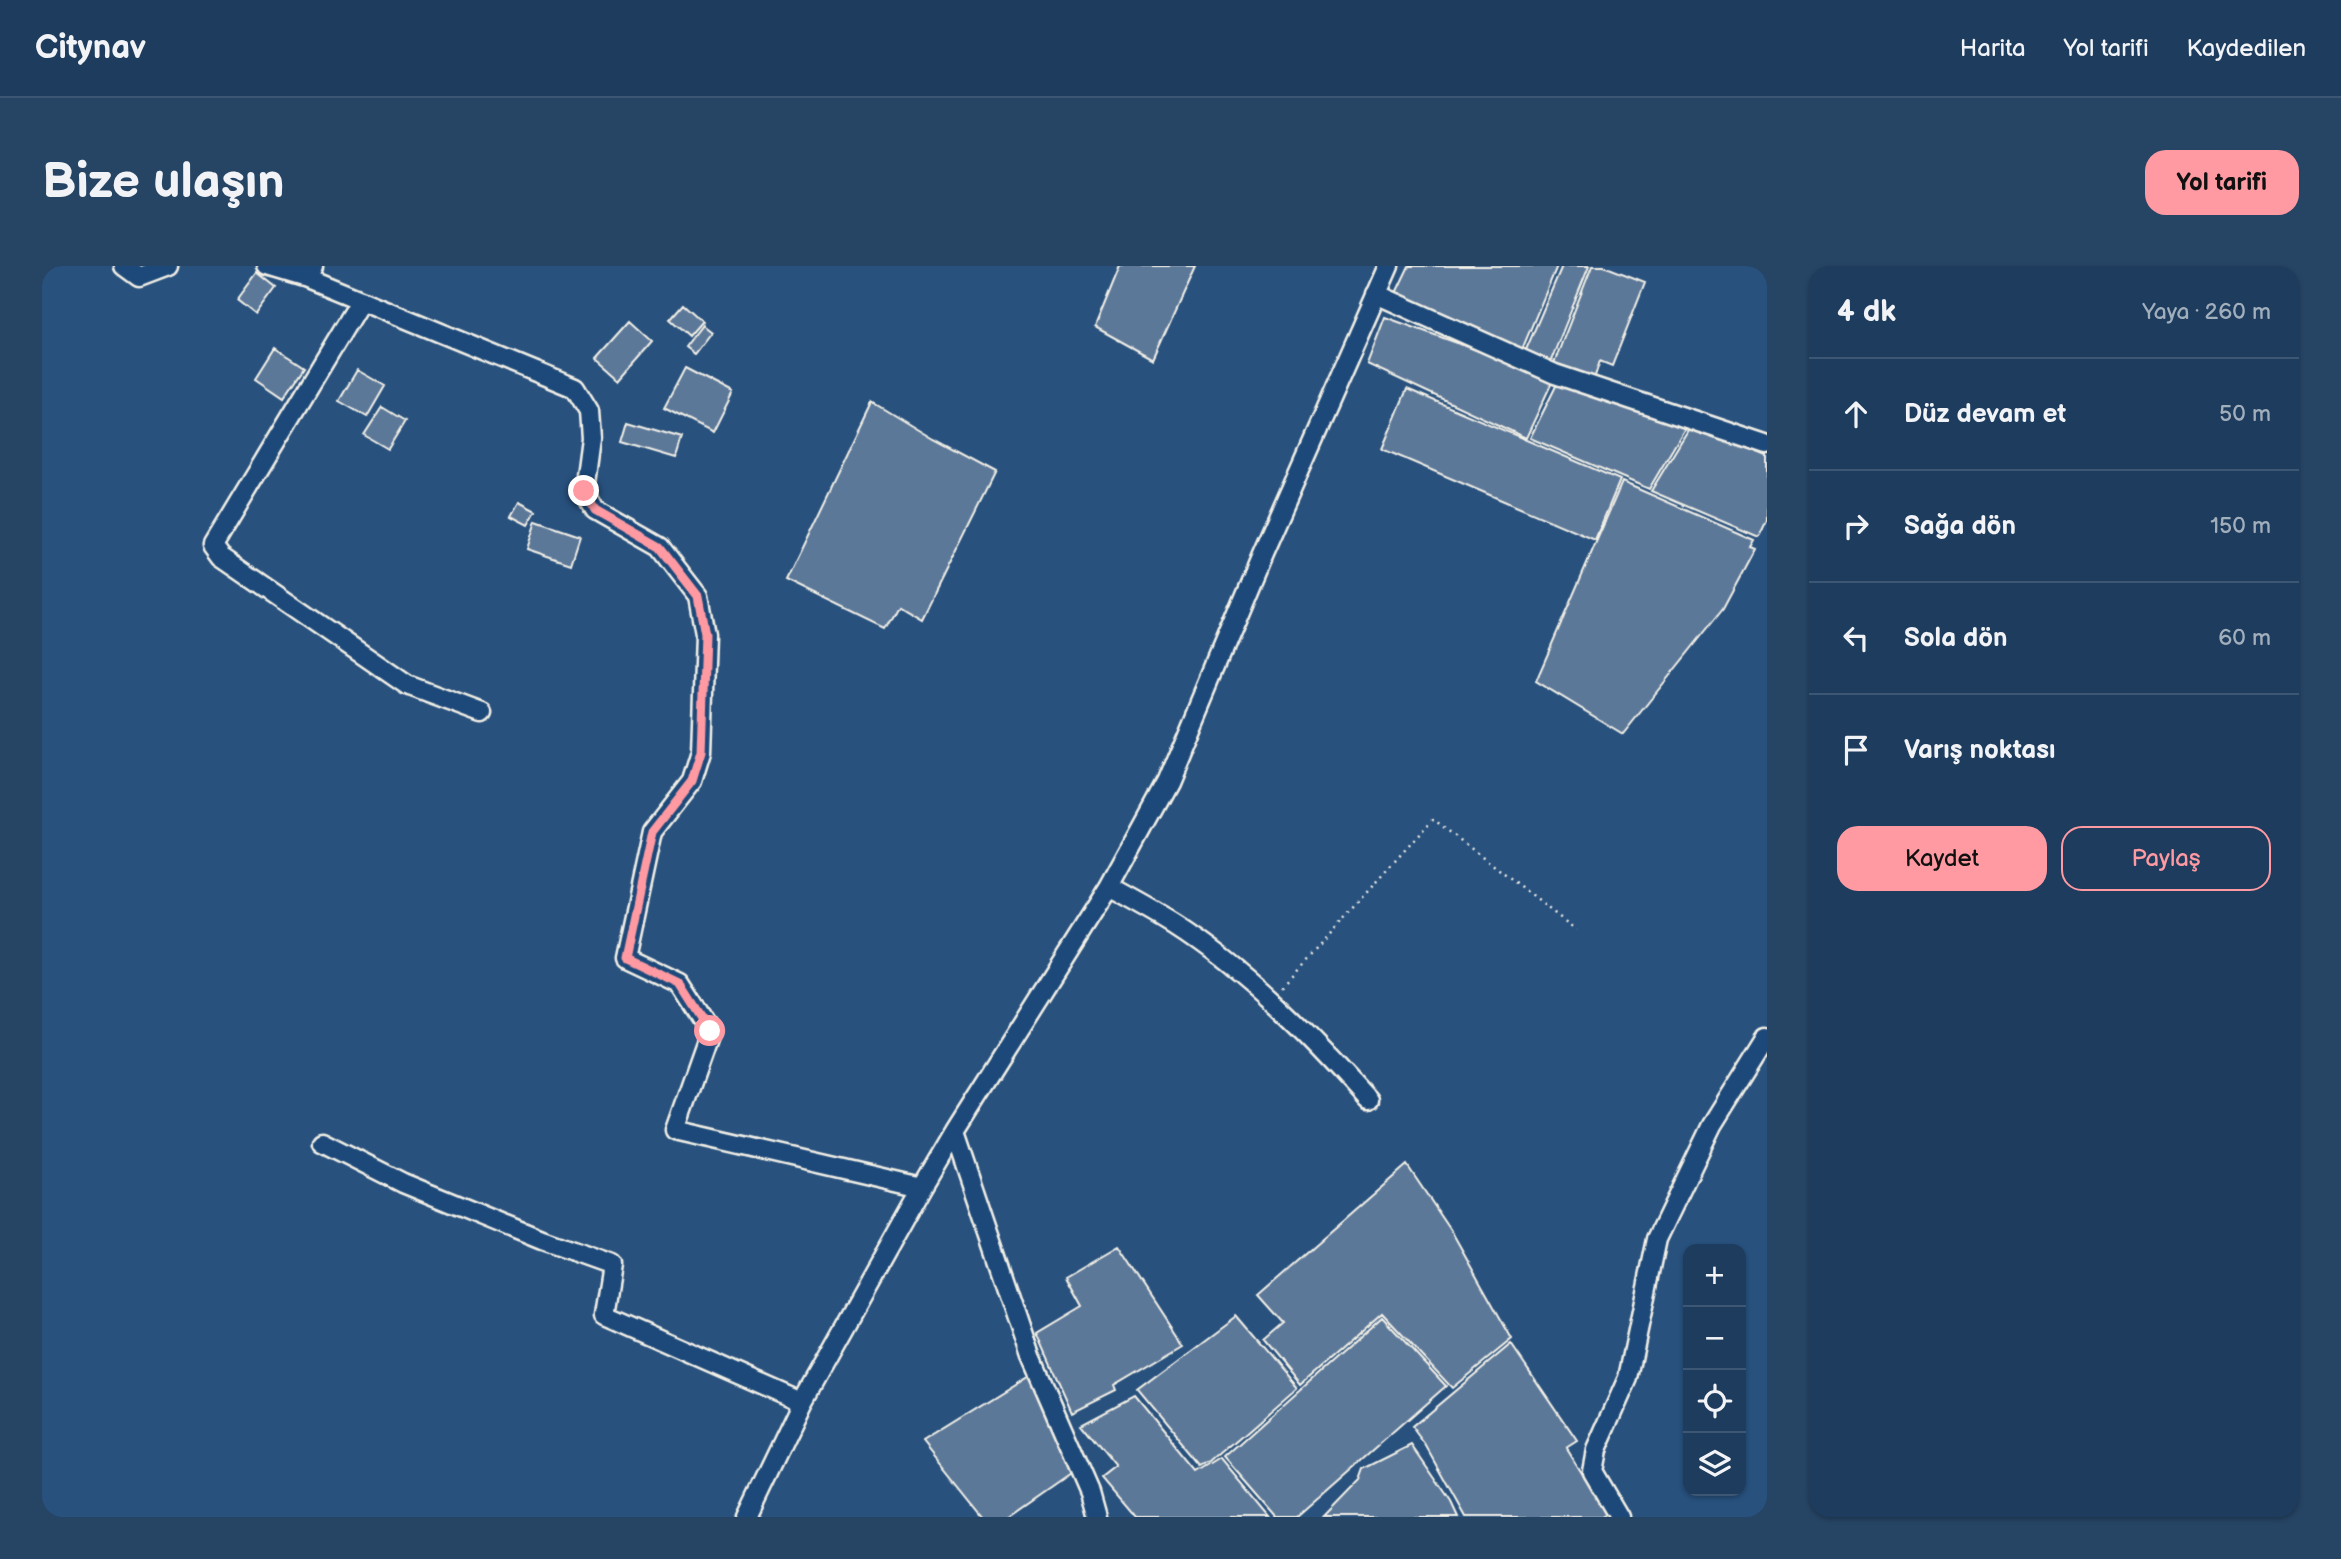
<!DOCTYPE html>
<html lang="tr">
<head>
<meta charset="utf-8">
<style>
  :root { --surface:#1e3d5e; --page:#264464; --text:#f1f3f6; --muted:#a1aebc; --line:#3c5673; --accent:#ff9aa2 }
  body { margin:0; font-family:"Balsamiq Sans",sans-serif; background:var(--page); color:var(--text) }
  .controls { position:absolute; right:21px; bottom:21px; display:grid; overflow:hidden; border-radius:14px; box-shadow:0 2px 5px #0004 }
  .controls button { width:63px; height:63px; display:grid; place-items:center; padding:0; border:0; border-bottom:2px solid var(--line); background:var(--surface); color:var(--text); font:35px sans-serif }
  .stop { position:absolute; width:21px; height:21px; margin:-16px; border:5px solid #ff9aa2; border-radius:50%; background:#fff }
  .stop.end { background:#ff9aa2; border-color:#fff; box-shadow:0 2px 7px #0008 }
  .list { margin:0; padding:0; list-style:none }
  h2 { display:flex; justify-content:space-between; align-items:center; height:91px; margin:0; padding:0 28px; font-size:30px }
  h2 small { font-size:23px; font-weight:400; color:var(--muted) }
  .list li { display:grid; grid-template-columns:46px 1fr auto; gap:21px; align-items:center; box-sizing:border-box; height:112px; padding:0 28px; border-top:2px solid var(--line) }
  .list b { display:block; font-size:26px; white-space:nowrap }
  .list em { font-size:23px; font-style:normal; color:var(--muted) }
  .actions { display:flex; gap:14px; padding:21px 28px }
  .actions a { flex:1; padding:16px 0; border:2px solid var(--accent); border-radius:21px; text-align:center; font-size:24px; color:var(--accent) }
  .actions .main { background:var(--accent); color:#111 }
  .icon { flex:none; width:38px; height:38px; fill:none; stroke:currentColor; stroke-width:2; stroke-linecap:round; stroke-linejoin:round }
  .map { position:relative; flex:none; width:1725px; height:1251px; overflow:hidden; border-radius:21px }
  header { display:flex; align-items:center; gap:42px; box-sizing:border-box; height:98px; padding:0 35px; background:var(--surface); border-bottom:2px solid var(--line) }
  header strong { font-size:33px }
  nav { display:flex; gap:38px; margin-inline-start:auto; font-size:24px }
  .intro { display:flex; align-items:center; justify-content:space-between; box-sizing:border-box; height:168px; padding:0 42px }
  h1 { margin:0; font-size:49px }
  .button { padding:18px 32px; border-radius:21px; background:var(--accent); color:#111; font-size:24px; font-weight:700 }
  main { display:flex; gap:42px; padding:0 42px }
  aside { flex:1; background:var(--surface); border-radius:21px; box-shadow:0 2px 5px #0004 }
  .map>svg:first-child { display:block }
  .building { fill:#5b7899; stroke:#f4f1e8; stroke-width:2 }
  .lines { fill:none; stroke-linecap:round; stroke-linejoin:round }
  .minor-casing { stroke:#f4f1e8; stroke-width:23 }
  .path { stroke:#f4f1e8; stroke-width:2.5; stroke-dasharray:2 5; stroke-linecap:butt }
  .minor { stroke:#1f4a7a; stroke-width:18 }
  .route { stroke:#ff9aa2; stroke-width:9 }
</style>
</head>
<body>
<header>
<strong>Citynav</strong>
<nav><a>Harita</a><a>Yol tarifi</a><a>Kaydedilen</a></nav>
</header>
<div class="intro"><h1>Bize ulaşın</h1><a class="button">Yol tarifi</a></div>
<main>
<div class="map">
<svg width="1725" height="1251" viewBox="0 0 1725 1251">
  <rect width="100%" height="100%" fill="#28517e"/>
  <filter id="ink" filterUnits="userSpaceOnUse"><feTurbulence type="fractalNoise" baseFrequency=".0143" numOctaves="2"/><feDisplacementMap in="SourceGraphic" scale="14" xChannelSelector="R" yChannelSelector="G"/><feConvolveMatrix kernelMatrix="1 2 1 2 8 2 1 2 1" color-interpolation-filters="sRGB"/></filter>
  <g filter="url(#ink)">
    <path class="building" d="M1078 0H1153L1111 93 1053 61Z
      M1367 0H1515L1479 86 1354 27Z
      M1520 0H1547L1508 97 1483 86Z
      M1550 0H1562L1603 16 1570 100 1558 95 1552 113 1512 97Z
      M215 7 234 22 214 49 195 34Z
      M641 38 660 55 647 70 628 53Z
      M1343 51 1512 112 1484 172 1325 98Z
      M588 55 610 75 578 112 555 92Z
      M660 59 669 66 652 88 643 81Z
      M233 82 262 101 242 131 214 112Z
      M643 102 691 127 671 167 622 142Z
      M315 104 343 120 325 151 297 135Z
      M1517 114 1646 157 1607 223 1488 172Z
      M1365 123 1578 214 1553 274 1340 183Z
      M830 136 891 173 953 206 880 353 856 339 843 363 744 315Z
      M340 141 363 155 346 183 322 169Z
      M586 156 640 172 634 192 580 176Z
      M1649 159 1725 191V254L1717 271 1609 225Z
      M1580 216 1712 274 1708 281 1713 283 1681 343 1581 468 1494 415Z
      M477 236 494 245 486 259 469 250Z
      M494 255 538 270 529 298 485 283Z
      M1365 899 1410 966 1470 1073 1410 1122 1340 1047 1258 1119 1221 1074 1241 1057 1216 1029Z
      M1077 980 1141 1078 1072 1119 1074 1124 1030 1146 995 1067 1040 1040 1024 1011Z
      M1194 1050 1255 1122 1169 1197 1160 1202 1095 1124Z
      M1340 1051 1404 1120 1255 1251H1235L1183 1191Z
      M1469 1078 1535 1175 1524 1182 1565 1248 1560 1251H1424L1385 1181 1370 1161Z
      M989 1109 1032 1205 966 1251H941L881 1176Z
      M1092 1130 1156 1208 1180 1193 1228 1251H1093L1060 1212 1074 1201 1039 1158Z
      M1370 1179 1409 1236 1416 1251H1282L1318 1214 1322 1203Z"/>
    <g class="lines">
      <defs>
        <path id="minor" d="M82 0 97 11 126 0
          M225 0 265 12
          M271 0 265 12 533 122 547 145 549 172 542 225 553 244 618 281 656 330 663 368 659 486 650 515 610 566 583 692 638 718 668 765 633 864 880 921
          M1334 28 1513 108 1725 179
          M319 34 171 280 179 291 365 419 440 447
          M1067 621C1089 633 1111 645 1132 658 1206 705 1268 769 1326 834
          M913 865 989 1090 1048 1226 1055 1251
          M280 876 361 917 500 974 570 999 562 1049 760 1136
          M705 1251 760 1136 880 921 913 865 1067 621 1125 515 1220 288 1347 0
          M1577 1251 1550 1205 1554 1184 1586 1112 1615 973 1670 859 1725 771"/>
      </defs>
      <use href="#minor" class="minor-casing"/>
      <path class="path" d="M1240 720 1391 553 1534 664"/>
      <use href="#minor" class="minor"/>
    </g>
  </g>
  <g class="lines" filter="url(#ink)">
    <path class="route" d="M542 225 553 244 618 281 656 330 663 368 659 486 650 515 610 566 583 692 638 718 668 765"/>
  </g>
</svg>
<div class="controls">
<button>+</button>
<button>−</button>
<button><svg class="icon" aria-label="locate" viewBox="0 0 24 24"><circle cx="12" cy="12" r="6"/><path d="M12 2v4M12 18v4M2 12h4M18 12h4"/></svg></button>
<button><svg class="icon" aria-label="layers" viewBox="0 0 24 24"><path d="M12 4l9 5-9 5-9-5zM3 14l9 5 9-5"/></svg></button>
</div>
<div class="stop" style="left:668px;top:765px"></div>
<div class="stop end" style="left:542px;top:225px"></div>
</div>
<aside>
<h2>4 dk<small>Yaya · 260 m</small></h2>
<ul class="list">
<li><svg class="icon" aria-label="ahead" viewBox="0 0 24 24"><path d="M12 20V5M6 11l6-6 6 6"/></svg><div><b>Düz devam et</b></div><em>50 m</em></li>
<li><svg class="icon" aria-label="right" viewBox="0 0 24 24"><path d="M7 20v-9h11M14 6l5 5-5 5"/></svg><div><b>Sağa dön</b></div><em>150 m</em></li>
<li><svg class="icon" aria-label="left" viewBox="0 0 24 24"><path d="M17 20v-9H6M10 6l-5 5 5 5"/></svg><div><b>Sola dön</b></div><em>60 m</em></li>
<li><svg class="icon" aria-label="arrive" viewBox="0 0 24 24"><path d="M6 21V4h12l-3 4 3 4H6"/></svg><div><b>Varış noktası</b></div></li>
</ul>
<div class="actions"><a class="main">Kaydet</a><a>Paylaş</a></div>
</aside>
</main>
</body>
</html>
